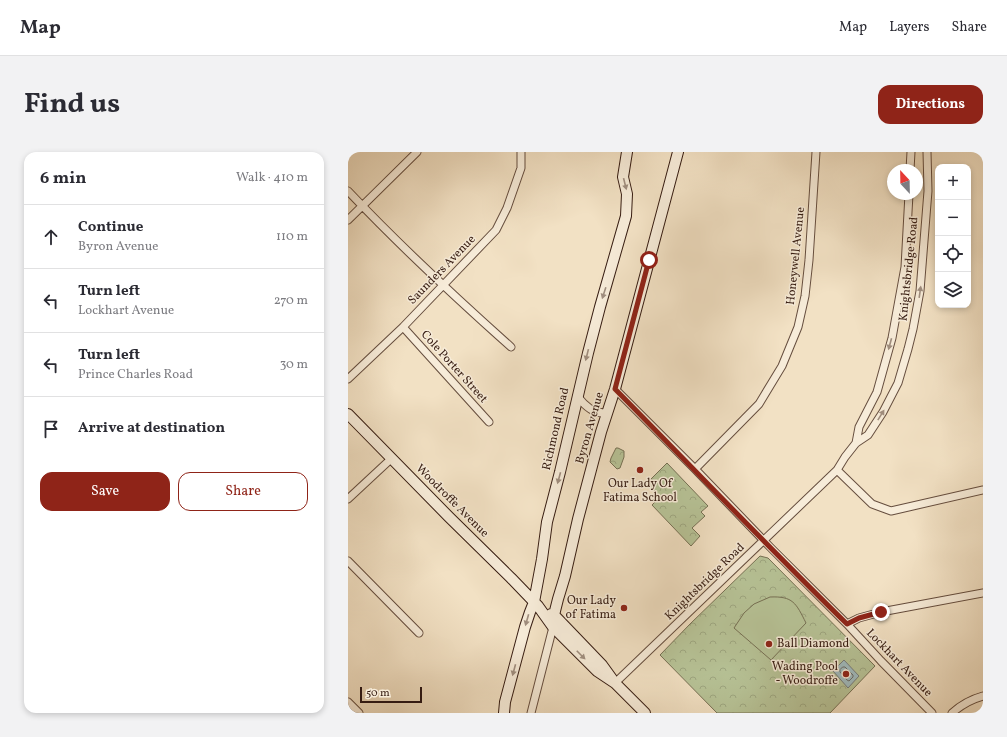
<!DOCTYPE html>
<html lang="en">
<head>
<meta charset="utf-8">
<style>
  :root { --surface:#fff; --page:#f2f2f3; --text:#2b2b33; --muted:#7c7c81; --line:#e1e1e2; --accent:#8f2418 }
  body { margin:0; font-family:Vollkorn,serif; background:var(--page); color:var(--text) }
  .controls { position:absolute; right:12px; top:12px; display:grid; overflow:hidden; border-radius:8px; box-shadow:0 2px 6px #0003 }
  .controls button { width:36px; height:36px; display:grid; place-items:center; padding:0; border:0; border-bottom:1px solid var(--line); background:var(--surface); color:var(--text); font:20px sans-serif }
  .compass { position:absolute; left:539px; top:12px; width:36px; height:36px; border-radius:50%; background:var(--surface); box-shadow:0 2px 6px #0003; rotate:338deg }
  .scale { position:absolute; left:12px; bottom:10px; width:62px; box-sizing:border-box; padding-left:4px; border:2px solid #361c12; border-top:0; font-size:11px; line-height:14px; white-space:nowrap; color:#361c12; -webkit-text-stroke:3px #f7ecd9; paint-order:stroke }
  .stop { position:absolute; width:12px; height:12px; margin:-9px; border:3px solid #8f2418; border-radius:50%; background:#fff }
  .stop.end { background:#8f2418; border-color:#fff; box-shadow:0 1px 4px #0008 }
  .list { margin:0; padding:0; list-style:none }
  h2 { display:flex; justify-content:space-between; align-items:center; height:52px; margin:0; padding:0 16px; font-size:17px }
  h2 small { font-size:13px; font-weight:400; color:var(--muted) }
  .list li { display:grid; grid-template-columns:26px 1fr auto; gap:12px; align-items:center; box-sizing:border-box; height:64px; padding:0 16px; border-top:1px solid var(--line) }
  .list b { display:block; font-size:15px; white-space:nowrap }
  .list p { margin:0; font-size:13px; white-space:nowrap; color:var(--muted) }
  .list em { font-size:13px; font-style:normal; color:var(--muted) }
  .actions { display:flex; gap:8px; padding:12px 16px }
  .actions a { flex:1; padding:9px 0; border:1px solid var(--accent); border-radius:12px; text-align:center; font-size:14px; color:var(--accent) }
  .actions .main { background:var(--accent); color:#fff }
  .icon { flex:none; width:22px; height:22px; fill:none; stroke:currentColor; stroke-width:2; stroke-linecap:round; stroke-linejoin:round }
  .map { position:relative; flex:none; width:635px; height:561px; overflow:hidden; border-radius:12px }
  header { display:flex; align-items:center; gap:24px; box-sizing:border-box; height:56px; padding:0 20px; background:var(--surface); border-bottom:1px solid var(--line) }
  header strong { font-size:19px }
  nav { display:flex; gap:22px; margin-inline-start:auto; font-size:14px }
  .intro { display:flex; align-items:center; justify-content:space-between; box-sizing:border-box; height:96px; padding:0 24px }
  h1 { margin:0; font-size:28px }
  .button { padding:10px 18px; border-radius:12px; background:var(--accent); color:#fff; font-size:14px; font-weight:700 }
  main { display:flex; gap:24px; padding:0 24px }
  aside { flex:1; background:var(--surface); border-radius:12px; box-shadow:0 2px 6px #0003 }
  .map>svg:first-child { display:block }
  .park { fill:url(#park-crowns); stroke:#767054 }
  .pitch { fill:#b7c397; stroke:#767054 }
  .water { fill:url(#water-ripples); stroke:#767b7a }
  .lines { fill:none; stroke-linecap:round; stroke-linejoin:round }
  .shore { stroke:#6b6c68; stroke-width:1 }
  .street-casing { stroke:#654d3e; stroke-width:9 }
  .secondary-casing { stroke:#361c12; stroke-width:12 }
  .street { stroke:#f7ecd9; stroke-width:7 }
  .secondary { stroke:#f7ecd9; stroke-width:10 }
  .oneway { fill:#a08e7f }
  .route { stroke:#8f2418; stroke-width:5 }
  .poi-dot { fill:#8f2418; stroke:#f7ecd9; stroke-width:1.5 }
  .labels { text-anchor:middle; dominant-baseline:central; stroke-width:3; stroke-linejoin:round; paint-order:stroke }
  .street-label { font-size:12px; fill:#361c12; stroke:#f7ecd9 }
  .poi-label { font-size:12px; fill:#361c12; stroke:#f7ecd9; text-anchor:end }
</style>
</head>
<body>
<header>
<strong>Map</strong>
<nav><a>Map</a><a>Layers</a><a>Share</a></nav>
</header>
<div class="intro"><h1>Find us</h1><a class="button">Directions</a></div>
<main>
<aside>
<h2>6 min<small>Walk · 410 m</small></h2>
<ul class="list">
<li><svg class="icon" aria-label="ahead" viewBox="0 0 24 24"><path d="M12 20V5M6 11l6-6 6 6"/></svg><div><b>Continue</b><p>Byron Avenue</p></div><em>110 m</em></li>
<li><svg class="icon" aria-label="left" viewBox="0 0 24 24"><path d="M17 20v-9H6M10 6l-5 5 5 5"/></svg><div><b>Turn left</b><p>Lockhart Avenue</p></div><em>270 m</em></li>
<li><svg class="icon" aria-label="left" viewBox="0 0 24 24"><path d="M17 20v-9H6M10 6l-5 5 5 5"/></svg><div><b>Turn left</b><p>Prince Charles Road</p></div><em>30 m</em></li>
<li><svg class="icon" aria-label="arrive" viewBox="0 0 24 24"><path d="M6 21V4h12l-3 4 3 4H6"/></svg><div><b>Arrive at destination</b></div></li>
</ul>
<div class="actions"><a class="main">Save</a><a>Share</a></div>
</aside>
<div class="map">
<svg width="635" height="561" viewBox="0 0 635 561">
  <defs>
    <pattern id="park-crowns" width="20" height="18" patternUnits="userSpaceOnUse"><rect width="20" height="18" fill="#b7c397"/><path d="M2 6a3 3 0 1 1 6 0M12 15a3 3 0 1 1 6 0" fill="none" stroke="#9ea781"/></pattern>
    <pattern id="water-ripples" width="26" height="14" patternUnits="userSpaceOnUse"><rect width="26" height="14" fill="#a0bbbf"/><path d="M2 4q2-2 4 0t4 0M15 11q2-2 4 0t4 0" fill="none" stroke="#8aa0a3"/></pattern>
  </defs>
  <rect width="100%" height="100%" fill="#f2e1c4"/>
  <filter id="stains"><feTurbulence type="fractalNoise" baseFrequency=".005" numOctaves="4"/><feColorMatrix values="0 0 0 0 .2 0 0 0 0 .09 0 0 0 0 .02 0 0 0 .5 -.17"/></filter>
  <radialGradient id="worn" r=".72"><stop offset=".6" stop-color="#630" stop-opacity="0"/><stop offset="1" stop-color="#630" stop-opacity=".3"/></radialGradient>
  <path class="park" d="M268 296H270L276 299V305L272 316 269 317 262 310 263 306Z
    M319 311 360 354 353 360 357 364 344 376 352 384 343 394 304 353 312 345 299 331Z
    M412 404 420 406 527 514 482 561H369L312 503 342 472Z"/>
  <path class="pitch" d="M422 445C445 444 448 451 458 471L423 508 386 476 396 461 406 452Z"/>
  <path class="water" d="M496 508 511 524 500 536 485 519Z"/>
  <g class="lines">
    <path class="shore" d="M495 515H497L505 523V525L501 529 499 528 492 520V518Z"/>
    <defs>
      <path id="street" d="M562 18 563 0
        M0 39C52 94 107 145 163 195
        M0 68 69 0
        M55 175 141 270
        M0 227 55 175 148 78 159 56 173 16V0
        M267 237 347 317 422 395 499 472 533 509 584 561
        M230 245C237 254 247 264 260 260
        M508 291 511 275 529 240 544 186 557 115 561 42
        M347 317 411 252 434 214 450 175 457 144 461 108 468 0
        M489 318 524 352 543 359 635 338
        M0 347 44 306
        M0 409 71 481
        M499 472 511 466 533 460 635 441
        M267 531 342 459 489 318 497 305 508 291 520 283 535 260 550 231 560 197 565 177 572 139 580 39 579 0
        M0 550 11 561
        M183 561 205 475
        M604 561C613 553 624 547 635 544"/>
      <path id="secondary" d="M0 262 101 365 163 426 190 454 205 475 249 519 267 531
        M203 462 206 463 254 513 267 531 297 561
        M205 475 206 463 210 447 217 424 230 367 253 280 267 237 330 0
        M156 561 157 550 177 475 182 460 186 450 194 407 199 370 212 320 240 201 252 155 278 64 279 42 275 25 279 0"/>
    </defs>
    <use href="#street" class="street-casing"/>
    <use href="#secondary" class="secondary-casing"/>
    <use href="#street" class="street"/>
    <use href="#secondary" class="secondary"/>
  </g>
  <defs><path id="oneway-solid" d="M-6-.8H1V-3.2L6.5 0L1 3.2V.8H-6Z"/></defs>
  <g class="oneway">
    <use href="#oneway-solid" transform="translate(277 32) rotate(76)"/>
    <use href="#oneway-solid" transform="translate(572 140) rotate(-82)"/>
    <use href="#oneway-solid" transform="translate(256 141) rotate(108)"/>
    <use href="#oneway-solid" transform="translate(542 192) rotate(105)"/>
    <use href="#oneway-solid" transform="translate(239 203) rotate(104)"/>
    <use href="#oneway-solid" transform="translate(533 263) rotate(-58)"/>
    <use href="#oneway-solid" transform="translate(211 326) rotate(105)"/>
    <use href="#oneway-solid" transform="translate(179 468) rotate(106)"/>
    <use href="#oneway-solid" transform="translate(233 503) rotate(45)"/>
    <use href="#oneway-solid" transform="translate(166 518) rotate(105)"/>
  </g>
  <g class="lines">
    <path class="route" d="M301 108 267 237C344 315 420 395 499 472L511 466 533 460"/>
  </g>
  <g class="poi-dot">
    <circle cx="292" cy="318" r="4"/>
    <circle cx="276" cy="456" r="4"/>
    <circle cx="421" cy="492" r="4"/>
    <circle cx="498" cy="522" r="4"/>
  </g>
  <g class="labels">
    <g class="street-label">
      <text transform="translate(448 104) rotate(-84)">Honeywell Avenue</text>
      <text transform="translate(561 117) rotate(-84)">Knightsbridge Road</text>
      <text transform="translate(94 118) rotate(-46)">Saunders Avenue</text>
      <text transform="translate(106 215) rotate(48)">Cole Porter Street</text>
      <text transform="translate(242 276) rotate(-74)">Byron Avenue</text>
      <text transform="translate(208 277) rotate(-77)">Richmond Road</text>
      <text transform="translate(104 349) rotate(45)">Woodroffe Avenue</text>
      <text transform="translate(357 430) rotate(-44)">Knightsbridge Road</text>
      <text transform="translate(551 511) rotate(46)">Lockhart Avenue</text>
    </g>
    <g class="poi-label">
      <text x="292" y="332" text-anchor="middle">Our Lady Of<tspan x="292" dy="14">Fatima School</tspan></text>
      <text x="268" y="449">Our Lady<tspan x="268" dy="14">of Fatima</tspan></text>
      <text x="429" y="492" text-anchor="start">Ball Diamond</text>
      <text x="490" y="515">Wading Pool<tspan x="490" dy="14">- Woodroffe</tspan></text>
    </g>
  </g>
  <rect width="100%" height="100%" filter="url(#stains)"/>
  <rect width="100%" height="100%" fill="url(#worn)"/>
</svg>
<div class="controls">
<button>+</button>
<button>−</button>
<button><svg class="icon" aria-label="locate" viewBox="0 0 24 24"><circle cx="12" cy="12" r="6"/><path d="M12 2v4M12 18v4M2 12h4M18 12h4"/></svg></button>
<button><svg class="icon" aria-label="layers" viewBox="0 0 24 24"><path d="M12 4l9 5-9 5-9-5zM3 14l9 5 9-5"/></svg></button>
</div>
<svg class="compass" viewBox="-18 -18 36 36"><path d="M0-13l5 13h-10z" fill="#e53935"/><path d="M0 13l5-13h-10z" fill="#7c7c81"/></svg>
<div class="scale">50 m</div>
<div class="stop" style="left:301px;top:108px"></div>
<div class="stop end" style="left:533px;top:460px"></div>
</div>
</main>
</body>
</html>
